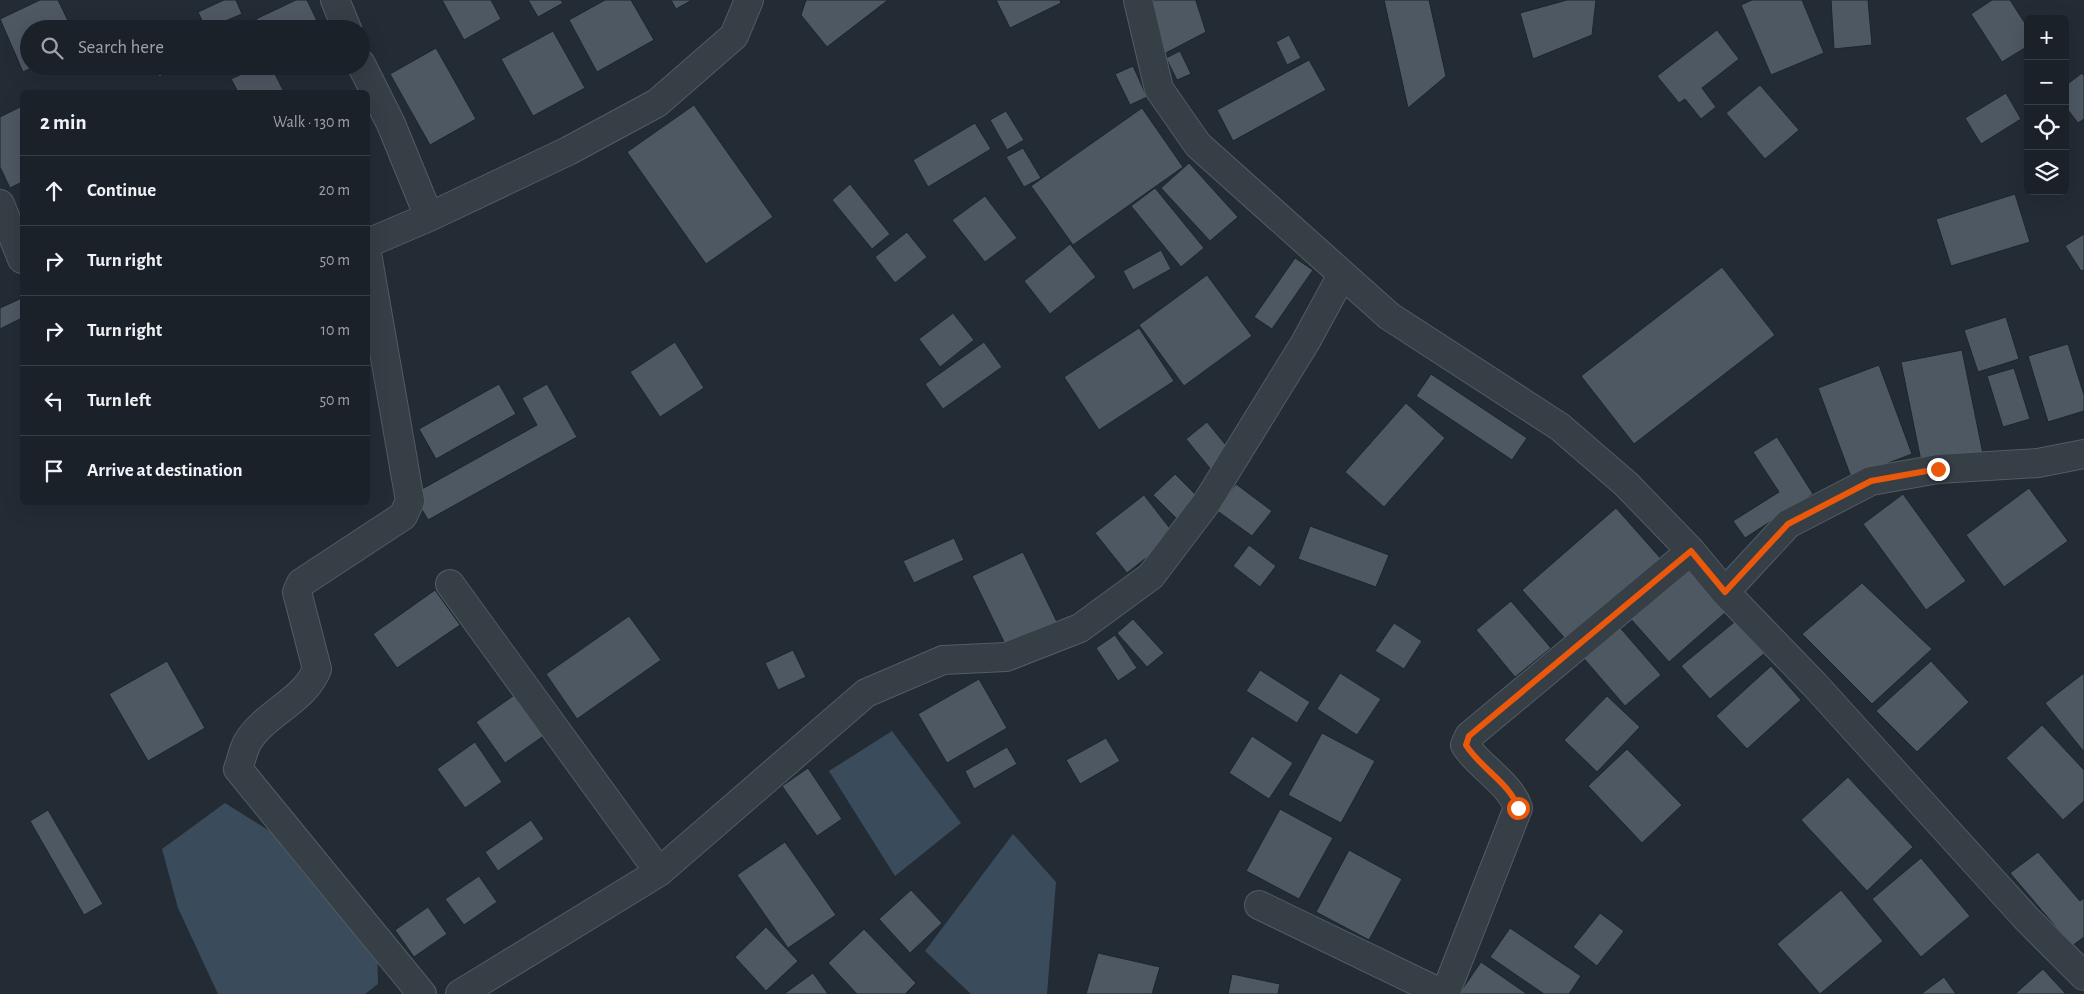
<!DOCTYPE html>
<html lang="en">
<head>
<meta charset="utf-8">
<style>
  :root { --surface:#1a2128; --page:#272e34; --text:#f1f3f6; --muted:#9fa3a8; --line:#383e45 }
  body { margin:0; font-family:"Alegreya Sans",sans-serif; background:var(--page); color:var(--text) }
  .controls { position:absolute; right:15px; top:15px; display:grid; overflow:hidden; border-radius:8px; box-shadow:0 5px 20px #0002 }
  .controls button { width:45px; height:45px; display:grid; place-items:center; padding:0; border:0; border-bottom:1px solid var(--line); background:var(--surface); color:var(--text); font:25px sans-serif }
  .stop { position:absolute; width:15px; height:15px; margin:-11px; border:4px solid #ea580c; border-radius:50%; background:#fff }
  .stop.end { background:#ea580c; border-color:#fff; box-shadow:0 1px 5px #0008 }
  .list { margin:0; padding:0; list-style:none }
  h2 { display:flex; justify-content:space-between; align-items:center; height:65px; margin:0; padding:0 20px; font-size:21px }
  h2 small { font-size:16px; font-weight:400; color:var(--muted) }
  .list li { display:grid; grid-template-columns:32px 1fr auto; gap:15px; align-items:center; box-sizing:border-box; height:70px; padding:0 20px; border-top:1px solid var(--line) }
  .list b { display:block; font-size:19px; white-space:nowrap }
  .list em { font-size:16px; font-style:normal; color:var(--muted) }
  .icon { flex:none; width:28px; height:28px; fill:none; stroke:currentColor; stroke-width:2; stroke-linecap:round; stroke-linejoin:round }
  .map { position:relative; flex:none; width:2084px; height:994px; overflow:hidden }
  .search { position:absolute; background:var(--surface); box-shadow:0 5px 20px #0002; left:20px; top:20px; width:350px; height:55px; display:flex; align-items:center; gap:12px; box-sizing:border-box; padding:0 18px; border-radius:28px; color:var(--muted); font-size:19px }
  .panel { position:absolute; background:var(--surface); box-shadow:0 5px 20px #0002; left:20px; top:90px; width:350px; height:415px; border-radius:8px }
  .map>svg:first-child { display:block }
  .water { fill:#3a4b5c }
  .building { fill:#4e5863; stroke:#1d252c }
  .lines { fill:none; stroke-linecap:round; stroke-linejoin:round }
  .minor-casing { stroke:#535c63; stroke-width:30 }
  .minor { stroke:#363e46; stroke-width:28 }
  .route { stroke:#ea580c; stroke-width:6 }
</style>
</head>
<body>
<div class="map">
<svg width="2084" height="994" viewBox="0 0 2084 994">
  <rect width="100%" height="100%" fill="#232c35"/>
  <path class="water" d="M892 731 961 823 895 876 829 771Z
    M225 803 289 843 377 946 378 984 365 994H218L178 908 162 849Z
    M1013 834 1056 882 1047 994H971L925 951Z"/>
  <path class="building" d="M40 0H58L72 29H29V66H35L23 72 0 19Z
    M224 0H236L242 14 206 29 198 12Z
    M296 0H307L321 29H261L256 19Z
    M442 0H491L501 19 464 40Z
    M528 0H561L563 3 538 17Z
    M605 0H631L654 40 597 72 569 20Z
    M671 0H692L676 9Z
    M806 0H888L827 47 801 15Z
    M996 0H1060L1061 3 1010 28Z
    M1152 0H1198L1196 1 1206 32 1162 55Z
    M1384 0H1429L1446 76 1408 108Z
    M1567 0H1596L1592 35 1533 59 1520 13Z
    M1752 0H1802L1824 53 1771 75 1741 5Z
    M1831 0H1868L1872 45 1834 49Z
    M1992 0H2010L2028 28V46L2002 62 1971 14Z
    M1717 30 1739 59 1702 88 1716 107 1701 119 1685 99 1679 103 1657 76Z
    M553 31 585 88 533 116 501 59Z
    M1289 35 1301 58 1287 65 1276 42Z
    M436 48 476 119 430 145 390 74Z
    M1180 51 1191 74 1177 80 1166 58Z
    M1309 60 1326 90 1233 141 1217 110Z
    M154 66H183L159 77Z
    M259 66H271L284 92H238L231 79Z
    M1133 66 1147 97 1130 105 1115 74Z
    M2082 73 2084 76V119L2078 123 2065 106V86Z
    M1760 85 1799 130 1765 159 1726 113Z
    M2006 93 2021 119 1981 144 1965 118Z
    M694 105 773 217 706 264 627 152Z
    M22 106V182L10 188 0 167V117Z
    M1142 108 1183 167 1073 245 1031 186Z
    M1006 111 1024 140 1007 150 990 120Z
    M975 123 991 149 928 187 913 160Z
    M1023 148 1041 178 1024 187 1006 157Z
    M1189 163 1238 217 1210 241 1161 188Z
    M850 184 890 234 872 249 832 200Z
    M1155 188 1204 248 1181 267 1131 206Z
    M2015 194 2030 242 1951 266 1936 219Z
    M985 196 1017 238 985 262 952 220Z
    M907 232 927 257 895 283 875 257Z
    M2084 234V270L2081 271 2065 246Z
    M1070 244 1096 277 1050 314 1024 281Z
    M1161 250 1171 269 1133 290 1123 271Z
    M1295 258 1313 270 1272 329 1254 317Z
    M1722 267 1775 335 1634 444 1581 376Z
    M1207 275 1252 336 1184 386 1139 325Z
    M22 298V318L0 329V308Z
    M953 313 974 340 940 367 919 339Z
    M2006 317 2019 359 1978 372 1964 330Z
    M1139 328 1174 381 1099 430 1064 377Z
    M675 342 704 388 660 417 630 372Z
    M984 342 1002 367 943 409 925 384Z
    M2068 344 2084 395V411L2048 422 2028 356Z
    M1962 350 1983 454 1922 466 1901 362Z
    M1879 365 1912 454 1851 477 1818 388Z
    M2014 368 2030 419 2003 427 1987 376Z
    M1431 374 1527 438 1512 460 1416 396Z
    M499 384 516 414 436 459 419 429Z
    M547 384 577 437 428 520 413 494 537 425 522 398Z
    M1406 403 1445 438 1384 507 1345 472Z
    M1207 422 1234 455 1213 472 1186 439Z
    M1777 437 1813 494 1745 538 1733 521 1779 492 1753 452Z
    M1175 474 1201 500 1179 521 1153 495Z
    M1236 484 1272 511 1252 536 1216 510Z
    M2029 488 2068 541 2004 587 1966 535Z
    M1903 494 1966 581 1926 610 1863 524Z
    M1144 495 1175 535 1127 573 1095 533Z
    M1616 508 1663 561 1570 644 1522 590Z
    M1310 526 1389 555 1376 587 1298 559Z
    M954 538 964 560 914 583 903 561Z
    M1249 545 1276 566 1260 587 1233 566Z
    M1023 552 1058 624 1007 648 972 576Z
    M1687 568 1726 612 1669 662 1630 618Z
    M1862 583 1932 649 1872 704 1802 634Z
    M435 590 460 625 397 668 373 634Z
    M1511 601 1551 648 1515 677 1476 630Z
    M629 616 661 660 577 719 546 674Z
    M1133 619 1164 653 1147 667 1117 633Z
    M1738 619 1766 652 1710 699 1681 666Z
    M1394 623 1422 641 1404 669 1375 651Z
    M1616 623 1661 675 1625 706 1580 654Z
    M1115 635 1137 668 1118 681 1096 648Z
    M793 650 806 677 778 690 765 663Z
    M167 661 205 728 148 761 109 694Z
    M1931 661 1969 702 1917 752 1876 711Z
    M1771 666 1801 700 1747 749 1716 716Z
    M1260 670 1310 702 1297 723 1246 691Z
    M1340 673 1381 699 1357 735 1317 709Z
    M2084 673V752L2045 703Z
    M979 679 1007 728 947 763 918 714Z
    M523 689 552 730 505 763 476 722Z
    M1607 696 1640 727 1597 772 1564 740Z
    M2042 725 2084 770V801L2063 820 2006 758Z
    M1322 733 1375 761 1341 823 1288 795Z
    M1252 736 1293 763 1269 799 1229 773Z
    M1106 738 1120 761 1080 784 1066 760Z
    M475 742 502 782 465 808 437 769Z
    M1007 747 1017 764 974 789 965 771Z
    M1627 749 1682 805 1642 843 1588 786Z
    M808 768 842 819 817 836 782 786Z
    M1848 777 1913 847 1867 891 1801 820Z
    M1280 809 1333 838 1299 899 1246 871Z
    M48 810 103 904 84 915 30 821Z
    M531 820 544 839 498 871 485 852Z
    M785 842 836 915 788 948 737 875Z
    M1349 850 1402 879 1369 940 1316 912Z
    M2038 852 2080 901 2084 898V937L2072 946 2010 873Z
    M1921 858 1970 916 1921 957 1872 899Z
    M479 876 497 902 464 925 445 899Z
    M911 890 942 923 910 953 879 919Z
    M1841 890 1883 941 1820 994 1777 944Z
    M428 907 447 934 414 957 395 930Z
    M1600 913 1624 931 1597 966 1573 947Z
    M766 927 798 961 766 991 735 957Z
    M1510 928 1581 976 1569 994H1544L1490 957Z
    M864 929 916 983 905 994H857L828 963Z
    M1098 953 1160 967 1152 994H1086Z
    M1481 962 1527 994H1459Z
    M2043 969 2066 994H2015Z
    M813 973 828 994H784Z
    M1232 974 1280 984 1278 994H1228Z
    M1944 977 1956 994H1921Z"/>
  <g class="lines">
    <defs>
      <path id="minor" d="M335 0 347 29
        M1138 0 1159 89 1198 145 1389 316 1560 427 1626 484 1691 551 1725 592 1814 684 2027 919 2084 976
        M361 64 391 124 429 217
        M0 204 22 259
        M368 243 429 217 568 151 657 103 734 36 749 0
        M368 259 410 501 403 516 301 583 297 592 317 669C305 701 263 714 247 743 243 751 241 761 238 769L422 994
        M450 584 659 872
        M1725 592 1788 524 1871 481 1938 469 2038 463 2084 454
        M1259 905 1443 994
        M460 994 659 872 866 693 943 660 1006 657 1080 628 1151 576 1207 502 1305 343 1342 275
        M1445 994 1518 808C1511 784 1479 767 1465 745L1469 736 1691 551"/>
    </defs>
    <use href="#minor" class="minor-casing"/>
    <use href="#minor" class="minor"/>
  </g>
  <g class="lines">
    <path class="route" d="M1518 808C1511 784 1479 767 1466 745L1469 736 1691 551 1725 592 1788 524 1871 481 1938 469"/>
  </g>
</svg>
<div class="controls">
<button>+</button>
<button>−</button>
<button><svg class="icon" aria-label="locate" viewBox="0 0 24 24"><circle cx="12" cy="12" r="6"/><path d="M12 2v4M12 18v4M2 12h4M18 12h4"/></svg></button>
<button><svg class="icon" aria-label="layers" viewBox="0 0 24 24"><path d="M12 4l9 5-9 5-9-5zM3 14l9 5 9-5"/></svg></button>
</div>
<div class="stop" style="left:1518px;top:808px"></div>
<div class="stop end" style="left:1938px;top:469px"></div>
<div class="search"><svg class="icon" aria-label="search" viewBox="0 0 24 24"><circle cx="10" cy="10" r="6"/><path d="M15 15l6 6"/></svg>Search here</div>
<section class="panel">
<h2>2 min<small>Walk · 130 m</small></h2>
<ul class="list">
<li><svg class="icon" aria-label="ahead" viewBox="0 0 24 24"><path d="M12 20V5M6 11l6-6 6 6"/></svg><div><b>Continue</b></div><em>20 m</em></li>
<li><svg class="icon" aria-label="right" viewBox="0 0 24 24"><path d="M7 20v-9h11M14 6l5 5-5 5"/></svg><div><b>Turn right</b></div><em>50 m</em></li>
<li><svg class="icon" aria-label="right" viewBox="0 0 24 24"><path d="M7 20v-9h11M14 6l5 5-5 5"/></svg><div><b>Turn right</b></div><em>10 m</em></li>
<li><svg class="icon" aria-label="left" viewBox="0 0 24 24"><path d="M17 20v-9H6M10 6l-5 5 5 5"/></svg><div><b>Turn left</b></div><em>50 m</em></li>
<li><svg class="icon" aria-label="arrive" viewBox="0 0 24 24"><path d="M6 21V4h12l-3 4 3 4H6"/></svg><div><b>Arrive at destination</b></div></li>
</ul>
</section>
</div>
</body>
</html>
